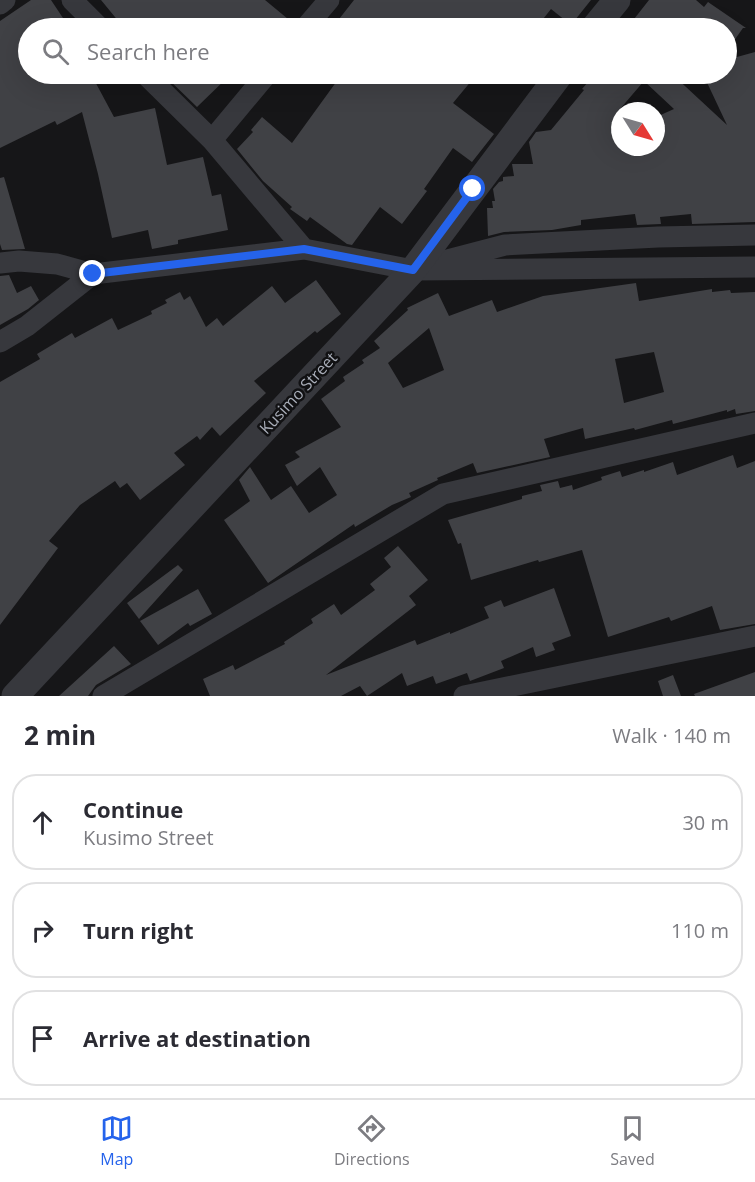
<!DOCTYPE html>
<html lang="en">
<head>
<meta charset="utf-8">
<style>
  :root { --surface:#fff; --page:#f2f2f3; --text:#2b2b33; --muted:#7c7c81; --line:#e1e1e2; --accent:#2563eb }
  body { margin:0; font-family:"Open Sans",sans-serif; background:var(--page); color:var(--text) }
  .compass { position:absolute; left:611px; top:102px; width:54px; height:54px; border-radius:50%; background:var(--surface); box-shadow:0 6px 24px #0002; rotate:127deg }
  .stop { position:absolute; width:18px; height:18px; margin:-14px; border:4px solid #2563eb; border-radius:50%; background:#fff }
  .stop.end { background:#2563eb; border-color:#fff; box-shadow:0 2px 6px #0008 }
  .list { margin:0; padding:0; list-style:none }
  h2 { display:flex; justify-content:space-between; align-items:center; height:78px; margin:0; padding:0 24px; font-size:26px }
  h2 small { font-size:20px; font-weight:400; color:var(--muted) }
  .list li { display:grid; grid-template-columns:39px 1fr auto; gap:18px; align-items:center; box-sizing:border-box; height:96px; margin:0 12px 12px; padding:0 12px; border:2px solid var(--line); border-radius:24px }
  .list b { display:block; font-size:22px; white-space:nowrap }
  .list p { margin:0; font-size:20px; white-space:nowrap; color:var(--muted) }
  .list em { font-size:20px; font-style:normal; color:var(--muted) }
  .icon { flex:none; width:33px; height:33px; fill:none; stroke:currentColor; stroke-width:2; stroke-linecap:round; stroke-linejoin:round }
  .map { position:relative; flex:none; width:755px; height:696px; overflow:hidden }
  .search { position:absolute; background:var(--surface); box-shadow:0 6px 24px #0002; left:18px; right:18px; top:18px; height:66px; display:flex; align-items:center; gap:15px; box-sizing:border-box; padding:0 21px; border-radius:33px; color:var(--muted); font-size:22px }
  .sheet { height:402px; background:var(--surface) }
  nav { display:flex; justify-content:space-around; align-items:center; box-sizing:border-box; height:84px; border-top:2px solid var(--line); background:var(--surface); font-size:16px; color:var(--muted) }
  nav a { display:grid; justify-items:center; gap:3px }
  nav .on { color:var(--accent) }
  .map>svg:first-child { display:block }
  .building { fill:#404145; fill-rule:evenodd }
  .lines { fill:none; stroke-linecap:round; stroke-linejoin:round }
  .minor { stroke:#37383d; stroke-width:21 }
  .tertiary { stroke:#37383d; stroke-width:27 }
  .route { stroke:#2563eb; stroke-width:8 }
  .labels { text-anchor:middle; dominant-baseline:central; stroke-width:5; stroke-linejoin:round; paint-order:stroke }
  .street-label { font-size:16px; fill:#a8adb8; stroke:#111113 }
</style>
</head>
<body>
<div class="map">
<svg width="755" height="696" viewBox="0 0 755 696">
  <rect width="100%" height="100%" fill="#161618"/>
  <path class="building" d="M31 0H51L65 21 54 28H28V74H67L73 82 91 74 114 117 155 108 167 165 203 157 212 196 221 194 228 230 178 240V244L152 249 148 230 112 238 98 174 82 112 57 125 55 121 0 148V21Z
    M101 0H265L288 19 281 28H124Z
    M354 0H591L571 25 551 9 536 28H332Z
    M649 0H696L704 7 708 2 746 28H743L726 52V28H627Z
    M755 52V222L692 224 691 214 660 217 661 224 637 225 635 214 581 220V225L552 230 504 232 488 236 487 208H493L492 201H495L493 189 499 182 503 181V177L514 176 512 164H533L529 142 536 132 551 130 584 90 582 89 595 74H672L727 125 703 74H726V60ZM644 81 674 109 656 117V147H620V109Z
    M163 74H231L197 107Z
    M342 74H477L453 103 494 134 472 162 453 148 424 189 427 191 402 224 380 207 352 245 347 244 310 217 307 221 290 209 292 207 263 181 237 149 253 132 251 130 262 117 292 143Z
    M4 177 25 249 2 250 0 244V178Z
    M9 275 17 293 31 286 39 300 28 309 0 325V276Z
    M316 280 341 314 317 333 315 331 254 381 266 393 220 436 212 427 200 440 197 436 174 453 185 465 140 500 127 483 120 488 115 481 80 505 49 541 58 548 0 625V382L40 359 37 354 72 333 75 338 112 318 118 330 152 314 151 311 167 303 165 300 180 292 184 300 190 296 206 327 217 318 223 326 272 286 285 303Z
    M636 283 639 301 712 289V292L730 290 731 293 755 292V411L736 414 735 409 727 412V410L673 424 672 420 635 430 634 428 585 439 583 428 544 439 550 457 477 473 473 463 437 478 438 480 409 493 411 497 392 505 355 527 354 524 268 583 224 520 250 501 239 480 250 467 271 500 291 486 309 513 337 495 320 467 297 486 285 465 300 457 295 452 341 427 321 399 345 381 343 377 364 363 362 360 380 348 374 341 408 310 407 308 438 293 449 316 492 300 497 312 543 296ZM429 328 444 370 403 388 388 363ZM654 352 664 392 624 403 615 359Z
    M733 455 737 468 755 461V624L720 630 712 606 671 621 669 617 608 637 582 550 539 562 538 560 471 580 461 543 458 544 448 520 522 499V496L542 491 540 485 558 481 560 488 572 485 573 490 602 480 601 477 620 471 622 477 644 470V472L673 462 677 475Z
    M398 546 428 580 409 596 416 605 326 675 415 640 417 645 450 632V634L489 618 484 607 501 600 504 607 554 588 571 636 552 643 555 650 536 657 533 647 501 661 504 668 470 681 467 673 436 684 433 676 407 686 402 673 367 696 360 686 341 696H210L203 679 233 665 235 670 285 644 284 642 313 623 311 619 334 604 341 615 375 590 370 584 391 567 384 558Z
    M178 565 183 570 139 619 127 603Z
    M198 589 212 614 190 626 188 623 158 645 140 621Z
    M114 646 131 664 96 685 88 696H59Z
    M755 672V696H695L694 694Z
    M673 675 681 696H663L658 681Z"/>
  <g class="lines">
    <path class="minor" d="M72 0 100 28
      M0 4 5 0
      M305 28 329 0
      M145 74 212 140 304 249
      M212 140 267 74
      M440 262 505 245 658 237 755 235
      M0 263 19 261 57 264 93 274 304 249 413 270 755 267
      M0 342 27 326 93 274
      M103 696 443 494 755 423
      M464 696 755 636"/>
    <path class="tertiary" d="M594 28 617 0
      M15 696 413 270 560 74"/>
  </g>
  <g class="lines">
    <path class="route" d="M93 274 304 249 413 270 473 189"/>
  </g>
  <g class="labels">
    <g class="street-label">
      <text transform="translate(298 393) rotate(-47)">Kusimo Street</text>
    </g>
  </g>
</svg>
<svg class="compass" viewBox="-18 -18 36 36"><path d="M0-13l5 13h-10z" fill="#e53935"/><path d="M0 13l5-13h-10z" fill="#7c7c81"/></svg>
<div class="stop" style="left:473px;top:189px"></div>
<div class="stop end" style="left:93px;top:274px"></div>
<div class="search"><svg class="icon" aria-label="search" viewBox="0 0 24 24"><circle cx="10" cy="10" r="6"/><path d="M15 15l6 6"/></svg>Search here</div>
</div>
<section class="sheet">
<h2>2 min<small>Walk · 140 m</small></h2>
<ul class="list">
<li><svg class="icon" aria-label="ahead" viewBox="0 0 24 24"><path d="M12 20V5M6 11l6-6 6 6"/></svg><div><b>Continue</b><p>Kusimo Street</p></div><em>30 m</em></li>
<li><svg class="icon" aria-label="right" viewBox="0 0 24 24"><path d="M7 20v-9h11M14 6l5 5-5 5"/></svg><div><b>Turn right</b></div><em>110 m</em></li>
<li><svg class="icon" aria-label="arrive" viewBox="0 0 24 24"><path d="M6 21V4h12l-3 4 3 4H6"/></svg><div><b>Arrive at destination</b></div></li>
</ul>
</section>
<nav>
<a class="on"><svg class="icon" aria-label="map" viewBox="0 0 24 24"><path d="M3 6l6-2 6 2 6-2v14l-6 2-6-2-6 2zM9 4v14M15 6v14"/></svg>Map</a>
<a><svg class="icon" aria-label="directions" viewBox="0 0 24 24"><path d="M12 3l9 9-9 9-9-9zM9 14v-3h6M13 9l2 2-2 2"/></svg>Directions</a>
<a><svg class="icon" aria-label="saved" viewBox="0 0 24 24"><path d="M7 4h10v16l-5-4-5 4z"/></svg>Saved</a>
</nav>
</body>
</html>
